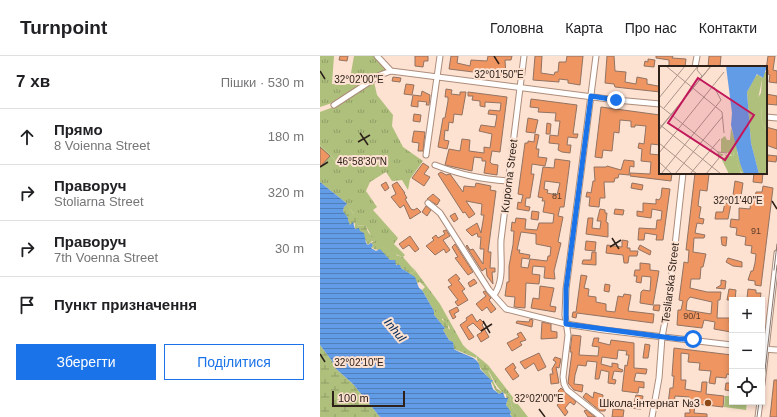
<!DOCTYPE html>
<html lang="uk">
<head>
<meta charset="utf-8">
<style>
  :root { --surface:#fff; --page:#f2f2f2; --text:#202124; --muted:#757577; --line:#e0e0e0; --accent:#1a73e8 }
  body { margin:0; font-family:Helvetica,sans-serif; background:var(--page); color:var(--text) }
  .controls { position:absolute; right:12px; bottom:12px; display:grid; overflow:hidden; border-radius:0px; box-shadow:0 2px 6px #0003 }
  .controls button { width:36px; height:36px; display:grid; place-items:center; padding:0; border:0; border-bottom:1px solid var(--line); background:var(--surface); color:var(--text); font:20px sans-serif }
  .scale { position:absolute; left:12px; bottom:10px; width:73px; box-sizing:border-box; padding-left:4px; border:2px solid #2d211a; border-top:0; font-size:11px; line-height:14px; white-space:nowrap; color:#2d211a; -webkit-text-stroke:3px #fde1d1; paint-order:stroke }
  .stop { position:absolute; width:12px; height:12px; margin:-9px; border:3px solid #1a73e8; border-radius:50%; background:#fff }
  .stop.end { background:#1a73e8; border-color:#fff; box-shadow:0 1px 4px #0008 }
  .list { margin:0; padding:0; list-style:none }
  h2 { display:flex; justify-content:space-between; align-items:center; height:52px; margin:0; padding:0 16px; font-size:17px }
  h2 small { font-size:13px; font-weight:400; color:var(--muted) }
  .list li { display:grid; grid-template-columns:26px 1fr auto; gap:12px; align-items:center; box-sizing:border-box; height:56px; padding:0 16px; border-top:1px solid var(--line) }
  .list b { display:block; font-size:15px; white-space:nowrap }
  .list p { margin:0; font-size:13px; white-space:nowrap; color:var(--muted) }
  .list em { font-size:13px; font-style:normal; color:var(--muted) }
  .actions { display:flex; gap:8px; padding:12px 16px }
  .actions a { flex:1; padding:9px 0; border:1px solid var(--accent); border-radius:0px; text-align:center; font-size:14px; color:var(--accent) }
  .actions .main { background:var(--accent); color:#fff }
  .icon { flex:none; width:22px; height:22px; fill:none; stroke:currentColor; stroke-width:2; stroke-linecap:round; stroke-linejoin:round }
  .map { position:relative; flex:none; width:457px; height:361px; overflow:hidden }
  header { display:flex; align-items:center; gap:24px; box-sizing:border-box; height:56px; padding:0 20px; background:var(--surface); border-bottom:1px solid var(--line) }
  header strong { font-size:19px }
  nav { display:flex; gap:22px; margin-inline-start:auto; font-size:14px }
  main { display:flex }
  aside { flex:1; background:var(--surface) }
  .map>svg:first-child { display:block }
  .grass { fill:url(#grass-tufts) }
  .wetland { fill:url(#wetland-marsh) }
  .green { fill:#afc07c }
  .water { fill:url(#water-rules) }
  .building { fill:#ee9561; stroke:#927362; fill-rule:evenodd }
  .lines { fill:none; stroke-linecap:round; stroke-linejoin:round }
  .street-casing { stroke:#ad8d7b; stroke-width:7 }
  .street { stroke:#fff; stroke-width:5 }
  .tram { stroke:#88756a; stroke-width:1 }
  .route { stroke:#1a73e8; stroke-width:5 }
  .ticks { fill:none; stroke:#2d211a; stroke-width:1.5 }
  .poi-dot { fill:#8c4b16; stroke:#fde1d1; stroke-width:1.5 }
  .labels { text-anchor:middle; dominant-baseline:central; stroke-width:4; stroke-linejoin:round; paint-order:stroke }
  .number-label { font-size:9px; fill:#5d3e2c }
  .street-label { font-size:11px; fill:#2d211a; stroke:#fde1d1 }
  .poi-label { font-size:11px; fill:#2d211a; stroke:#fde1d1; text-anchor:end }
  .water-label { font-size:12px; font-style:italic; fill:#022b59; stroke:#fde1d1 }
  .inset-road { fill:none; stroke:#aa9488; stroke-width:1 }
  .view { fill:#c2185b; fill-opacity:0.15; stroke:#c2185b; stroke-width:2 }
  .inset-edge { fill:none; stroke:#2d211a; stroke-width:2 }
  .ticks-label { font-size:10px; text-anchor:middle; fill:#2d211a; stroke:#fde1d1; stroke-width:4; stroke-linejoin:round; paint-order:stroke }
</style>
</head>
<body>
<header>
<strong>Turnpoint</strong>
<nav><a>Головна</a><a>Карта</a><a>Про нас</a><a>Контакти</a></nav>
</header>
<main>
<aside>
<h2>7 хв<small>Пішки · 530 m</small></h2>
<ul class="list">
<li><svg class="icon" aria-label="ahead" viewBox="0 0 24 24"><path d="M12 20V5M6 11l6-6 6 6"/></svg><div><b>Прямо</b><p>8 Voienna Street</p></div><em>180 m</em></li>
<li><svg class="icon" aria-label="right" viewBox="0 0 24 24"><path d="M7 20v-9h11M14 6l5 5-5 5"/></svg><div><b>Праворуч</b><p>Stoliarna Street</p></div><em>320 m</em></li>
<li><svg class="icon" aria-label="right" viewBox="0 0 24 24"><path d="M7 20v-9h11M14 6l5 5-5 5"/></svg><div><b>Праворуч</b><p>7th Voenna Street</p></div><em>30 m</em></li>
<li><svg class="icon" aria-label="arrive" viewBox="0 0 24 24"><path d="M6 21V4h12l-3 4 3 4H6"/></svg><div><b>Пункт призначення</b></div></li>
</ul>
<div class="actions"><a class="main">Зберегти</a><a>Поділитися</a></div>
</aside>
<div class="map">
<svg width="457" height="361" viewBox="0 0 457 361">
  <defs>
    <pattern id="grass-tufts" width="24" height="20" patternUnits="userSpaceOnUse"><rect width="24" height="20" fill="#afc07c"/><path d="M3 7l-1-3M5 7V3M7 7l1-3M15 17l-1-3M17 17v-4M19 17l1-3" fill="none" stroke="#8f9c65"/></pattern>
    <pattern id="wetland-marsh" width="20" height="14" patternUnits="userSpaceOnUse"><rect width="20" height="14" fill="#afc07c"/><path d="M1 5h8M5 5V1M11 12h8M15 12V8" fill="none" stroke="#8f9c65"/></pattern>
    <pattern id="water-rules" width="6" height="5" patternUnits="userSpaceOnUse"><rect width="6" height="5" fill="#629ce7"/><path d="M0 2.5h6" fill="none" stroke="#517fba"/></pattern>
  </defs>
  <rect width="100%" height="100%" fill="#fde1d1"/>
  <path class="grass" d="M0 0H14L12 28H29L34 0H55L67 14 59 17 12 47 0 51Z
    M54 26 57 39 73 59 72 70 83 91 103 105 90 123 88 134 82 124 72 125 66 116 50 126 46 135 57 151 53 154 78 182 74 188 85 199 83 201C67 196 68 189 51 192L53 189 51 187 54 185 46 170 35 169 33 157 25 146 0 126V119L15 104 0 89V56L16 50Z
    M92 210 120 248 143 289 147 293H137L129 279 130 273 128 268 114 255 102 234 105 231 100 226 97 227 90 218 95 215Z
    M156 299 168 309 208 361H199L192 351 190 341C172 332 174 316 159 305L158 307Z"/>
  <path class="wetland" d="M27 148 36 162V166L30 169 23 155 24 151Z
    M35 169 46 170 48 176 57 185H52L48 189 41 176 35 173Z
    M55 190C63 190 68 194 76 196V199L83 201 95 215 90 218 70 204 60 194 53 193Z
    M114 255 122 260V264L129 266 128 272 133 276 130 279 137 293H147L156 299V302L134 293 131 285 129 284 123 274 125 272 114 259Z
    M0 289 12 305 15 312 33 328 60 361H0Z
    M161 304 169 312 168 315 177 333 183 336 179 338C174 334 174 329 170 324 166 318 161 315 158 307Z
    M186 339 190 341 192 351 200 361H192L186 349 187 346Z"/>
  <path class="green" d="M0 89 15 104 5 119H0Z
    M405 340H412V346H427L426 354 404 351Z"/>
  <path class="water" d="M0 126 25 146 27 148 24 151 23 155 28 162V164L30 169 33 166 35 173 39 172 40 175 44 177 46 187 48 189 51 187 53 189 51 192 56 195 60 193 70 204H75L76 209H80L81 212 95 221 99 232 102 234 114 255V259L125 272 123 274 129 284 133 286 134 293C144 300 160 300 160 313L171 324H173L171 327 173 333 179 338 183 336 185 342H188L186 349 191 356 190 358 192 361H60L33 328 15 312 12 305 0 289Z"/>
  <path class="building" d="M20 0H28L27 5 19 4Z
    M95 0H108V5H104L103 11 95 10Z
    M131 0H138L137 7 150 10 151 4 167 5 168 0H192L191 4H185L186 20 129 13Z
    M215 0H222L221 17 234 19 235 16H238L239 6H246L247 0H263L260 29 248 27V24L239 23V26L213 24Z
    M287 0H294L295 15 306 16 305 26 316 28 317 21 327 23V28L338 30 340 36 295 31 294 28 285 27Z
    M336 0H353L352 2 366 3 365 11 349 10V4L336 2Z
    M389 0H401L400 11H388Z
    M448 0H455L453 14 457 15V27L449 26 450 19 448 18V14H446Z
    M328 3 335 4 334 11 324 10 325 5 328 6Z
    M73 21 81 22 80 26 72 25Z
    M86 28 94 29 92 39 84 38Z
    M126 33 132 34 131 38 140 39V36H146L142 59 134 58 133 67 129 66 128 75 125 74 124 84 129 85 127 93 118 91 123 62H125L128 45V41H125Z
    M102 35 110 39 109 49H106L107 46 98 45V51L91 50 93 39 101 40Z
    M148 36 187 41 180 96 172 95 170 106 172 108 178 109 177 119 164 117 166 105H162V102L154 101 152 115 125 109 129 93 140 95 142 83 150 84 149 95 164 97V91L170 92 172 78 159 75 161 69 175 71 177 59 168 58 169 54 180 55 181 47 165 46V51L160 50V45L152 44 153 40H148Z
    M446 38 457 40V49L446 48Z
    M211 43 257 49 253 78H258L257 82 248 81 247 89H251L250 97 242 96 238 94 239 88 229 87 230 79 238 80 240 65H235L236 57 218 56 219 52 210 51Z
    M281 51 340 59V89L331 88 330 98 340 99V117H352L351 125 310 120V117L330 118 331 106 321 105 322 93 318 92 319 87 324 88 326 70 315 69V71H311V65L300 64 299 77 294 76 292 95 283 94 282 102 275 101Z
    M94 58 101 59 100 66 93 65Z
    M208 62 218 64 215 77 206 76Z
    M227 67 231 68 230 78H226Z
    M446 71 457 74V93L446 89Z
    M94 75 105 76 103 95H98L99 87 92 86Z
    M215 78 219 79 216 93H219L218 101 227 102 225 110 212 108 211 118H214L210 142H206L205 150 210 151 209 155 197 153 198 146 201 147 203 139 198 138 205 87H208V85L214 86Z
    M0 91 10 100 0 111Z
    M448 99 457 100 456 106 447 105Z
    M235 103 250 105 244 151H240L238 160 243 161 238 186 241 187 234 215 235 223 224 222 225 211 213 210 212 218 220 219 219 228 206 227 205 252 194 251 195 241 185 240 187 226H189V210L193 189 194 175H191L192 166 195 167 196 162 206 163 205 173 217 174 219 167H233L234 158 223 156 225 145H222L223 142 218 141 223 111 234 112ZM225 125 240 127 237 139 227 137 228 134 224 133ZM201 176 216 178V188L231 191 230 200H228L227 205 210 203 208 212 201 211 202 202 209 203 210 199 199 197 200 194H197Z
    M304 104 314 105V111L310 110 309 119 299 118 298 122H295L294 126H284L285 142H280L279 151 269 150 270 141H266L267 136 271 137 273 125H275L274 111H286L287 110 301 114Z
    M103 107 109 111 104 118 110 121 104 130 92 122Z
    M121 116 126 119 130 118 143 136 144 130 155 131 156 127 171 130 170 134 176 135 168 196H171L170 212H175V216H172L173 228 167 220 166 212 162 215 146 190 147 189 150 194 153 193 163 208 164 193H160L161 181H158L157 177 152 180 146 174 157 167 161 177 164 159H161L162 148 146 145 155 158 149 162 145 156 143 157 118 118Z
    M375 117 389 118 387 135 380 134 378 150 381 151 379 162 384 163 383 168 377 167 375 177 385 179 384 182H374L373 196 386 198 383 211H381L380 223H371L370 232 387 236H401L400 244H398L397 262H410L409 266 412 267 411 276 394 273 395 266 384 264 382 272 357 269 358 254H361L363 245 359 244 364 206 368 207 369 194H366ZM370 241 392 246 391 258 366 254 367 245Z
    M434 117H443L442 127 433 126Z
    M415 125 423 127 420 147 412 146Z
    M66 126 69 132 65 135 61 129Z
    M77 126 85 137H84L87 142 85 143 91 153 94 154 97 152 101 156 90 163 84 149 80 152 71 141 76 138 72 129Z
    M312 127 323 129 322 134 311 132Z
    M443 130 453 132 441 230 435 229V225L428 224 431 215H433L435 207 436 198 431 197 432 190 425 189 426 181 416 179 417 172 410 171 411 163 419 164V152L430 153 431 142H435L436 136H442Z
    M342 132 350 133 343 184H336L337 179 325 177 324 184H318L319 172 336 173 337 164H341L342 155 332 153 331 162 317 160V155L323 156V147L336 148V143L339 144 341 141Z
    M113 138 120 144 117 149 107 143Z
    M405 147 411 148 408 163H395L396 156H403Z
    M106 150 111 154 107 160 102 156Z
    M280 153 285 154V157H287L286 166 288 167V181L266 178 268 162H273L272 172 280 173 281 165H277Z
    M295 153 304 154 303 159 294 158Z
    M212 155 219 156 218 164 211 163Z
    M135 157 138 163 134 166 130 160Z
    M126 174 130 180 123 184 130 194 126 197 124 193 115 199 106 190 114 184 112 182 116 179 118 182 125 178 123 175Z
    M90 180 99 193 95 196 89 189 83 193 79 188Z
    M401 181H407L406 190 402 189Z
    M302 184 308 185 307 192H310V195H318L317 200H309L308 207H304L303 199 286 197 287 189 302 191Z
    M266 185 276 186 275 195 265 194Z
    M135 188 153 216 148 219 135 202 138 201 132 191Z
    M320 189 331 195 330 199 318 193Z
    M272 196H276V209L262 208 263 204H271Z
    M408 202 422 206V211L413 210 406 206Z
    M320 207 330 208V214L339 215 333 249 320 247 321 236 323 234 330 235 331 221 322 220 321 227 316 226 317 220H314L315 214H320Z
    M136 218 140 223 138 224 145 233 142 235 148 244 138 250 135 246 138 244 128 231 132 229 128 224Z
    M261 219 267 220 264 232 269 233 268 240 276 241V246L286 248V255L295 256 298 240 303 241 304 238 311 239 308 255 334 258 333 267 257 257 256 262 252 261 253 256H256Z
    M154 223 157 227 150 231 148 227Z
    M401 224 406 225 405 233 396 232 401 229Z
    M285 228 290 229 289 236 284 235Z
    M220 230 234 232 230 250 236 251 235 256 211 252 213 242 219 243Z
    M409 233 416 234 415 244H407Z
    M428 233 436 234V237H441L440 244 427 242Z
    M165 235 171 242 169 244 176 253 171 257 167 251 162 255 156 248 166 240 163 236Z
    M334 249H340L339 255 333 254Z
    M137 251 139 255 134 258 136 261 133 263 129 255Z
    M152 258 157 266 160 263 164 267 162 269 169 281 161 286 157 279 162 276 153 267 147 271 154 281 149 284 140 269 147 264 146 262Z
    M210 263 213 264 212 271 196 267 197 265 209 266Z
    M222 266 231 268V275L237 276V282L221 283Z
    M201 276 206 284 200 286 202 289 192 295 187 287 199 281 197 278Z
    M252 279 261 280 259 299 278 300 279 291 272 290 274 282H279L278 286 290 289 291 284 314 287V312L327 313 326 318 316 317 314 325 324 326V332L319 331 318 337 302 335 305 309 307 310 309 299H306L307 295 298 294 297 303 282 301 281 308 292 311V307L298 308V312L303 314 302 316 294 315 292 323 296 324 295 328 288 327 289 316 281 314 279 323H275L277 306 267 305 266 310 258 309 255 319 254 328 263 329 262 336 254 334 248 327 252 296H250Z
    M325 288 330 289 328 302H323Z
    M354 292 412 299V319L407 318 406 322 396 321 395 328 389 327 391 315 379 314 380 307 368 306 369 298 361 297V324H366L365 333 381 336 382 326H387L386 338 404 340 403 351 377 348 375 349 374 357 387 358V361H365V357H370L369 341 355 340 354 349 348 348 350 332H353L354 320H352Z
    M219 297 226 311 218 315 214 307 205 313 200 306Z
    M235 301 241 303 239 312 236 311 239 327 231 328 230 318H233L232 313 236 306 233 304Z
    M193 307 196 312 194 313 199 320 193 324 185 313Z
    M454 324H457V361H450Z
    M406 327H412L411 335 405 334Z
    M241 332 256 346 254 349 250 346 245 352 248 356 245 360 237 349 245 343 238 335Z
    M274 336 283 339 282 349 286 350 285 355H280L263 341 266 337 273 342Z
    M316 339 323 340 321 353 308 352 309 346 314 347Z
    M293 353 304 354 303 361H292Z
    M266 354 275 361H268L264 355Z"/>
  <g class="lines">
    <defs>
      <path id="street" d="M57 0 71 15
        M276 0 246 233 245 259 248 279 243 321 244 328 247 334 281 361
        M375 11 377 0
        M14 49 60 19 71 15 296 44 340 48
        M446 61 457 62
        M106 99 120 0
        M115 109C141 119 161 123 188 125
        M108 147 120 157 169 234 186 253 246 268 284 274 412 289
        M174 239C185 224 180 202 181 184L204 0
        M442 293 457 294
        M442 328 457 197
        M332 361 339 322 342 281 349 244 363 117
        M438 361 440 346"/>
    </defs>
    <use href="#street" class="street-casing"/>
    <use href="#street" class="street"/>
    <path class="tram" d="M454 214 457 188
      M442 341 457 209
      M437 361 439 346"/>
  </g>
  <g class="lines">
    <path class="route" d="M296 44 271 40 246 233V268L359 283H373"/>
  </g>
  <path class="ticks" d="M174 0 179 8M0 15 5 23M40 77 48 89M38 86 50 79M0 111 8 106M452 145 457 153M292 182 299 193M290 191 301 184M163 265 170 277M161 275 172 268M0 298 5 306M219 353 225 361"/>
  <circle class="poi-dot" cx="388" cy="347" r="4"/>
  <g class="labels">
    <g class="number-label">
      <text x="237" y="140">81</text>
      <text x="436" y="175">91</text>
      <text x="372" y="260">90/1</text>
    </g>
    <g class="street-label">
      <text transform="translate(189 120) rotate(-83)">Kuporna Street</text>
      <text transform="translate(350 227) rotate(-83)">Tesliarska Street</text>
    </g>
    <g class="poi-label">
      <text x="380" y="347">Школа-інтернат №3</text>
    </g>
    <g class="water-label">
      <text transform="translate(75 274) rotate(50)">Inhul</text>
    </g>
  </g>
  <g transform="translate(339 10)">
    <rect width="108" height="108" fill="#fde1d1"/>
    <path d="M108 9V65L103 57 102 39 98 33 102 27 103 13ZM72 62 78 79 73 80 75 91H77L82 108H70L63 94 67 90 65 88 61 92 59 87 73 90 70 87 62 86V73L66 70 68 74H71Z" fill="#afc07c"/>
    <path d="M105 6H108V9L103 14 99 33 102 37 103 57 108 65V108H100L92 77 88 26 96 11 99 8 103 12Z" fill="#afc07c"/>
    <path d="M78 79V86L85 108 81 105 77 92 75 91 73 80Z" fill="#afc07c"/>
    <path d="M67 0H108L104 12 98 8 88 26 92 77 100 108H85L81 97 72 59 73 47Z" fill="#629ce7"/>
    <path class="inset-road" d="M7 0 63 46 65 67M39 0 38 4 43 10 39 15M0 32 26 0M0 39 59 86 68 87M5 42 39 0M0 58 62 108M0 63 52 0M0 64 52 0M0 77 38 108M0 87 65 6M0 96 13 108M2 108 62 34 55 21M16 108 64 50M31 108 61 73M47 108 60 92 59 86"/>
    <path class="view" d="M39 12 95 49 66 94 9 57Z"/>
    <rect width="108" height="108" class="inset-edge"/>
  </g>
  <g class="ticks-label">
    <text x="179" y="22">32°01'50"E</text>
    <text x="39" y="27">32°02'00"E</text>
    <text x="42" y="109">46°58'30"N</text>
    <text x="418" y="148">32°01'40"E</text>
    <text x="39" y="310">32°02'10"E</text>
    <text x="219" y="346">32°02'00"E</text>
  </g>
</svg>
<div class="controls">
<button>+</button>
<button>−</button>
<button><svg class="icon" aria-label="locate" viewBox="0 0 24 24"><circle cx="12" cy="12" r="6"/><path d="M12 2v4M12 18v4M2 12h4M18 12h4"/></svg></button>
</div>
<div class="scale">100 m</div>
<div class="stop" style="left:373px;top:283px"></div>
<div class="stop end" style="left:296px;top:44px"></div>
</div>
</main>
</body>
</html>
